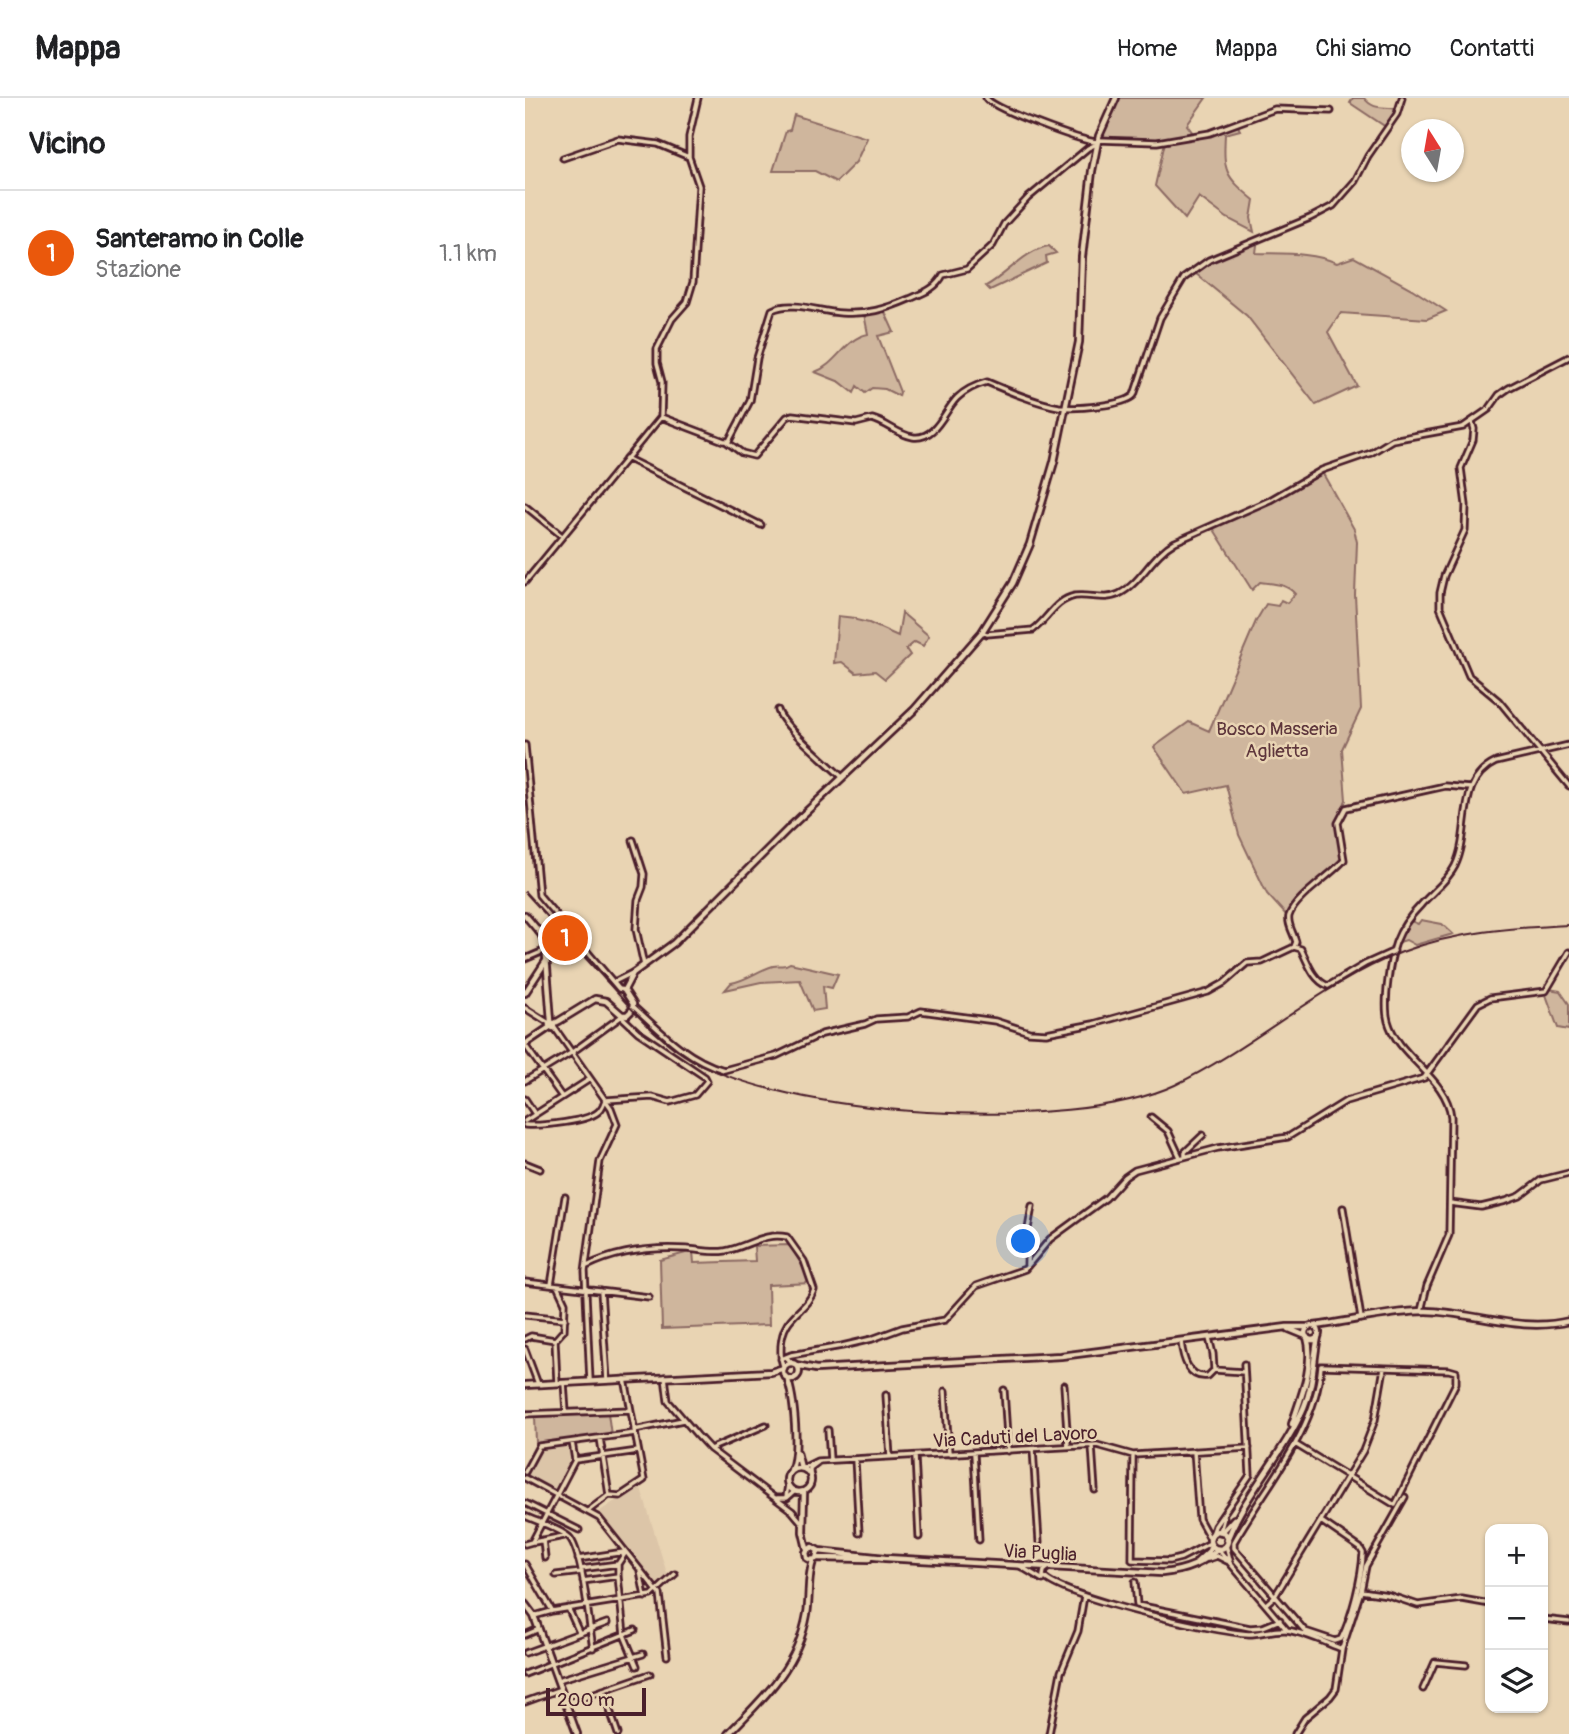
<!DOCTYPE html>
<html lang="it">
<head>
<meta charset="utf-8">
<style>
  :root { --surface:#fff; --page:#f2f2f2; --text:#202124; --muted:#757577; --line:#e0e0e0; --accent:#ea580c }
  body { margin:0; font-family:Pangolin,sans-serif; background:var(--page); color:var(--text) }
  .controls { position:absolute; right:21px; bottom:21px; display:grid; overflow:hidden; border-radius:14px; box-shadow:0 2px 5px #0004 }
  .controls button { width:63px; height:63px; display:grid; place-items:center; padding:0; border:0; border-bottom:2px solid var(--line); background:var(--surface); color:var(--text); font:35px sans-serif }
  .compass { position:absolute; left:876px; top:21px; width:63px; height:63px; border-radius:50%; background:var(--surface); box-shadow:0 2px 5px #0004; rotate:349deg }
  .scale { position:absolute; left:21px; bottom:18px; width:100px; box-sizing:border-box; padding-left:7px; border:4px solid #4a1f2b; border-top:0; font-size:19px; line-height:24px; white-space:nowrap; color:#4a1f2b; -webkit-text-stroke:5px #e9d4b3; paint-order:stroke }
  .you { position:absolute; left:499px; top:1144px; width:24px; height:24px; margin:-18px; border:5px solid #fff; border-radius:50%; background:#1a73e8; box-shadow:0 0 0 10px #1a73e833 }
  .badge { display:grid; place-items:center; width:46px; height:46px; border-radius:50%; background:var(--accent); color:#fff; font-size:23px; font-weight:700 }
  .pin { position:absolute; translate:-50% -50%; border:4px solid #fff; box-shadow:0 2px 7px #0006 }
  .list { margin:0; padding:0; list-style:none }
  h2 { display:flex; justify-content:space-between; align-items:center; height:91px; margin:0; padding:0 28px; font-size:30px }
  h2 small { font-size:23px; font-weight:400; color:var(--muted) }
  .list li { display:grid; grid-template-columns:46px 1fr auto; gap:21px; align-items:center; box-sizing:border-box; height:126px; padding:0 28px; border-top:2px solid var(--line) }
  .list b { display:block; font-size:26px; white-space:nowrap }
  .list p { margin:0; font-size:23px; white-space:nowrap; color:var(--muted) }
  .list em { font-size:23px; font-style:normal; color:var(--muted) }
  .icon { flex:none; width:38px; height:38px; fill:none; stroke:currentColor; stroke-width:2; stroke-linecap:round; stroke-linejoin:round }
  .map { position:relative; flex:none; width:1044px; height:1636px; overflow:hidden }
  header { display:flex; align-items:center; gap:42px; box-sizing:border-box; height:98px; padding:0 35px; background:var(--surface); border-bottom:2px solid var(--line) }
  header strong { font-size:33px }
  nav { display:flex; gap:38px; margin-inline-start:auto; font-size:24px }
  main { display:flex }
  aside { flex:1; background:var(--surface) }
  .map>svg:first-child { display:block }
  .built { fill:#dcc5a8 }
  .green { fill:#cfb69d; stroke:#8c6a64; stroke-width:2 }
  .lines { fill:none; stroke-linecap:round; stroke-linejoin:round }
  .minor-casing { stroke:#4a1f2b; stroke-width:9 }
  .tertiary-casing { stroke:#4a1f2b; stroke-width:10 }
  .secondary-casing { stroke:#4a1f2b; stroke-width:10 }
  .minor { stroke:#e9d4b3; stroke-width:3.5 }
  .tertiary { stroke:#e9d4b3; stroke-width:4.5 }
  .secondary { stroke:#e9d4b3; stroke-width:4.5 }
  .rail { stroke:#4a1f2b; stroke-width:2 }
  .labels { text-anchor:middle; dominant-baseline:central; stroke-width:5; stroke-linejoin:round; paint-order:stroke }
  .park-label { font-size:19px; fill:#5e363c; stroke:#e9d4b3 }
  .street-label { font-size:19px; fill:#4a1f2b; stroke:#e9d4b3 }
</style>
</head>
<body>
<header>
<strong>Mappa</strong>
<nav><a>Home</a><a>Mappa</a><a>Chi siamo</a><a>Contatti</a></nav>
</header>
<main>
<aside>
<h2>Vicino<small></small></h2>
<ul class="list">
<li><span class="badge">1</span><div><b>Santeramo in Colle</b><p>Stazione</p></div><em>1.1 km</em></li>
</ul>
</aside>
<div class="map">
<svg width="1044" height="1636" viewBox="0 0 1044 1636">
  <rect width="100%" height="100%" fill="#e9d4b3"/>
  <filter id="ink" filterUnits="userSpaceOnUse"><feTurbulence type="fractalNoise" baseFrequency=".0143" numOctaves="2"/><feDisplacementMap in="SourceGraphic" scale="14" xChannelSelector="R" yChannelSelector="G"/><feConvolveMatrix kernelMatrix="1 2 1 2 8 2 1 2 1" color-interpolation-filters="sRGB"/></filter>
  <g filter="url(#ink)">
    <path class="built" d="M43 1345 46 1364 30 1394 0 1379 15 1349Z
      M115 1387 143 1479 132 1488 85 1427H82L72 1415Z"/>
    <path class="green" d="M593 0H681L662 27 671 39 712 26 715 32 700 36C698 74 700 78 729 102L726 120 729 134 702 120 674 99 660 121 630 88 640 44 624 46 576 43 575 41Z
      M828 0H839C849 13 859 8 872 11L861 29 825 5Z
      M269 17 342 40 331 64 311 84 290 73H248L261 33 265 32Z
      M729 145 732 147 731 155C758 156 787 154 812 165L829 159 887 191 921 213 902 221 816 215 803 234 832 288 791 307 722 218 670 175 686 163Z
      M524 148 531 155 521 158 522 165 465 192 461 188C483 176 500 152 524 148Z
      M359 212 369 234 353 238 375 294 374 298 360 291 347 290 340 295 332 288 329 295 315 284 290 274C312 266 319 241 343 236L339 216 344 217Z
      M797 374 829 431 832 444 830 497 836 611 817 651 821 702 811 726 818 763 782 793 762 818 742 796 714 737 701 687 661 696 629 649 664 624 684 633 731 523 741 506 753 508 756 502 762 505 770 496C761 485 748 486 735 484L727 492 688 430 747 404Z
      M377 515 404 538 398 548 390 544 381 551 385 557 360 581 350 573 331 575 317 564 309 565 313 518 330 520 331 522 344 525 373 538Z
      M896 822 917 826 928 836 890 847 881 842 871 845 886 823 893 826Z
      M265 865 313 876 307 890 298 888 300 911 288 913 275 882 236 884 200 892 206 885C221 883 233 872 248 868 256 866 258 870 265 865Z
      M1024 891 1035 893 1044 906V932L1033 930 1020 894Z
      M265 1147 287 1185 243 1187 244 1227 137 1231 135 1162 168 1153 169 1165 230 1163 229 1148Z
      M83 1315 86 1337 11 1345 10 1318Z"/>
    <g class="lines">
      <defs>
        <path id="minor" d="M461 0C469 11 555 43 572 44
          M573 42 632 44 685 35 750 11 806 13
          M38 60 93 41 133 46 164 59
          M136 319 199 343H204L225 303 232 260 247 212C268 202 294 214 316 215 341 217 361 211 384 201 398 195 411 191 418 177L442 171 468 147 479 126 503 100 563 50 572 46
          M947 324 949 331 948 342 936 370 941 407 940 432 919 478 915 495V509L944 578 974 603 1044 688
          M202 344 217 355 229 358 262 319 267 317 331 325 347 321C361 324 373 337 388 339 411 342 419 313 432 300 440 292 451 287 462 284 483 293 511 305 534 309 549 311 599 308 609 297L635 220 659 180 684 162 785 120 808 108 830 83 843 58 872 16 877 0
          M101 360 236 427
          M0 408 37 438
          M0 484 136 319 137 284 132 265V251L147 221 162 204 168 184 174 88 164 59V39L173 0
          M457 534 462 536 508 532C523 521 530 502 550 498 565 496 580 503 594 496 615 486 627 457 650 444L745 402 797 372 846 355 867 342 938 329 964 311 974 297 984 290 1044 259
          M253 612C256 627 304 666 317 679
          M0 647 14 797 94 891 99 892
          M108 742 119 776 118 789 113 802 111 831 119 867
          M769 849 776 851C783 865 788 882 803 888L840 866 869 853
          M0 861 21 852
          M21 863 33 854 28 846
          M89 884 109 874
          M109 909C135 933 163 962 199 972L251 958 297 936 340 926 351 921 383 919 396 913 470 923 504 934 521 935 568 926 683 894 699 885 722 865 737 864 769 849 771 844C769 836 762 826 764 818 770 799 807 777 819 762L813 725 821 710 920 688 946 690
          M0 910 24 925
          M29 929 86 1010 92 1026 75 1063 60 1173 65 1283
          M0 947 37 999
          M0 983 46 955 97 918
          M0 1001 10 1016
          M81 1002 127 999 145 1004 170 997 182 983 180 979 113 934 97 919
          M626 1019 643 1033 655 1059
          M0 1023 65 981
          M0 1027C15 1028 66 1024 75 1012 78 1009 79 1005 80 1002
          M660 1057V1054L678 1037
          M0 1065 15 1071
          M925 1105 956 1109 981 1103 995 1098 1016 1082 1044 1075
          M818 1110 836 1220
          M502 1167 503 1131 507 1108
          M62 1168C92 1153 129 1149 162 1151 175 1152 187 1155 200 1153 223 1149 238 1134 262 1139L279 1163 289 1192C281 1215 258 1215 256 1248 256 1256 255 1262 259 1270
          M0 1184 124 1199
          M26 1187 40 1099
          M76 1193 82 1282
          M896 1213 902 1188 924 1137 926 1019C922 979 873 960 863 923 858 905 865 861 871 844 876 831 885 818 895 808 906 795 922 784 930 768 947 733 930 683 971 664L1044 647
          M0 1217 40 1221
          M684 1240 688 1256 689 1272
          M0 1241 6 1238 30 1242 39 1232 40 1205 32 1188
          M30 1242 32 1285
          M656 1244C658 1260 663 1281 683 1278L689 1272 719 1274
          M0 1251 13 1286
          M261 1259 267 1265
          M256 1261 266 1257 317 1248 347 1241 377 1230 420 1222 451 1188 500 1171 525 1141 581 1100 600 1079 610 1072 693 1050 763 1039 821 1003 899 980 953 906 965 900 1021 893 1044 854
          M140 1279 143 1303 172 1337 185 1351 267 1413 278 1426
          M39 1285 41 1314
          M539 1287 543 1348
          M479 1292 483 1353
          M420 1293 424 1356
          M361 1297 365 1359
          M0 1316 105 1312
          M109 1332 158 1322
          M303 1332 305 1362
          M75 1340 84 1397
          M770 1346 870 1407 931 1285V1274L924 1272 796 1268C790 1335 741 1387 709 1444V1450L780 1533 810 1543 816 1541C827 1519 837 1479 838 1455L835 1450 796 1423
          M567 1348 570 1392
          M185 1351 241 1327
          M508 1351 514 1444
          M669 1353 674 1421 685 1441
          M449 1355 454 1442
          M608 1357 607 1462 644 1463 656 1460 685 1445
          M390 1358 394 1439
          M330 1361 334 1435
          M50 1362 113 1353
          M278 1370 292 1363 572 1347 608 1357 724 1350
          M0 1374 14 1348 110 1335
          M285 1376V1370L293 1364
          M0 1380 74 1420 132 1493 135 1496 142 1558
          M261 1399 263 1387
          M252 1400H262L270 1393
          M0 1405 54 1432
          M63 1413 84 1397 95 1398 119 1382 100 1281
          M0 1418C13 1424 33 1430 44 1439 58 1453 64 1528 68 1550
          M695 1434 699 1419
          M687 1437 690 1428 725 1377 719 1266
          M18 1442 20 1460
          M9 1444 39 1438
          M0 1446 7 1444 50 1362 47 1344
          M701 1447 705 1462
          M693 1451 762 1532
          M101 1454 93 1466V1478L99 1537 112 1568
          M53 1461 99 1454
          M683 1461 692 1458 702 1463
          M0 1466 27 1512
          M495 1468 518 1482
          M524 1469 519 1473 518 1478C539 1500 689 1534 724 1536 736 1536 748 1531 761 1532 779 1534 799 1544 817 1551
          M56 1471 93 1466
          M115 1473 120 1499
          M31 1477 57 1474
          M58 1483 93 1478
          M610 1484 612 1507 725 1530 738 1529 755 1522
          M836 1493 863 1497 893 1507 937 1501 965 1506
          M741 1506 750 1498 838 1353 850 1322 859 1270
          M43 1510 54 1534
          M9 1518 27 1513 127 1497 150 1476
          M1018 1521 1044 1524
          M0 1537 14 1531
          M0 1555 82 1525
          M0 1576 110 1532
          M33 1582 118 1556
          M898 1591 910 1564 941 1567
          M78 1592 93 1636
          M0 1604 36 1591
          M41 1605 125 1576
          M524 1636 536 1574 553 1533 559 1498
          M770 1636 780 1620 805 1599 811 1591 817 1551 836 1493 841 1468 880 1399"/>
        <path id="tertiary" d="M0 895 21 863
          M0 946 25 929
          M0 1506 9 1518 52 1636"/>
        <path id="secondary" d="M0 817 16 836 20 844 26 923
          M30 925 28 930 24 927 25 924 30 925 34 923 70 901 81 903 97 917H102L107 912 108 906 99 892 108 875 149 845 264 730 389 612 457 534 488 485 505 446 529 364 554 244 557 159 567 73 574 38 591 0
          M780 1235a7 7 0 1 1 14 0a7 7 0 1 1-14 0Z
          M789 1228C826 1224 863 1213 901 1213 949 1214 995 1235 1044 1223
          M764 1231 781 1238
          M258 1273a8 8 0 1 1 16 0a8 8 0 1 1-16 0Z
          M271 1267 291 1271 536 1258 762 1229H784
          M262 1280C269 1298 275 1355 266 1372
          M0 1287 246 1274 259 1270
          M767 1326C776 1299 790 1267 782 1239
          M272 1354 276 1370
          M262 1382a12 12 0 1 1 24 0a12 12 0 1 1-24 0Z
          M279 1394 278 1434 282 1451
          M685 1442a9 9 0 1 1 18 0a9 9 0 1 1-18 0Z
          M697 1434 709 1421
          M702 1442C721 1394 759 1356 779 1309 789 1286 788 1262 793 1239
          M293 1453 291 1461 286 1462 282 1460 281 1454 287 1449 294 1453 360 1460 637 1475C658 1473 678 1466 693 1451
          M293 1460 344 1461
          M672 1464 684 1453 686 1447
          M203 1636C239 1600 273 1568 282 1516 285 1499 282 1480 288 1463"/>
      </defs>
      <use href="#minor" class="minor-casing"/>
      <use href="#tertiary" class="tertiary-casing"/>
      <use href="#secondary" class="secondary-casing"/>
      <use href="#minor" class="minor"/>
      <use href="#tertiary" class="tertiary"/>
      <use href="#secondary" class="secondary"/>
      <path class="rail" d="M0 794C25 821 50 849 75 876 101 905 126 935 159 957 257 1020 545 1036 650 987 729 949 796 886 877 854 932 833 987 830 1044 827"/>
    </g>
  </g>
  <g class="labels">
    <g class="park-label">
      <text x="752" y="631">Bosco Masseria<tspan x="752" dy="22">Aglietta</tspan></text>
    </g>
    <g class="street-label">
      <text transform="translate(490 1339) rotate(-3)">Via Caduti del Lavoro</text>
      <text transform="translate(515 1455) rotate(3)">Via Puglia</text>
    </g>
  </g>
</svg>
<div class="controls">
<button>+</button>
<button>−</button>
<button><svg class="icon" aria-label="layers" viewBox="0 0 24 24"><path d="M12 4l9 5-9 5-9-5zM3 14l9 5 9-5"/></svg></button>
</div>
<svg class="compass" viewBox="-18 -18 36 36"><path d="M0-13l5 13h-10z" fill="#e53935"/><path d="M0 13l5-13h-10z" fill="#757577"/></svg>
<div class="scale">200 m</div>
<div class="you"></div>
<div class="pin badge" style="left:40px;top:840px">1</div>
</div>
</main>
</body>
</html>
